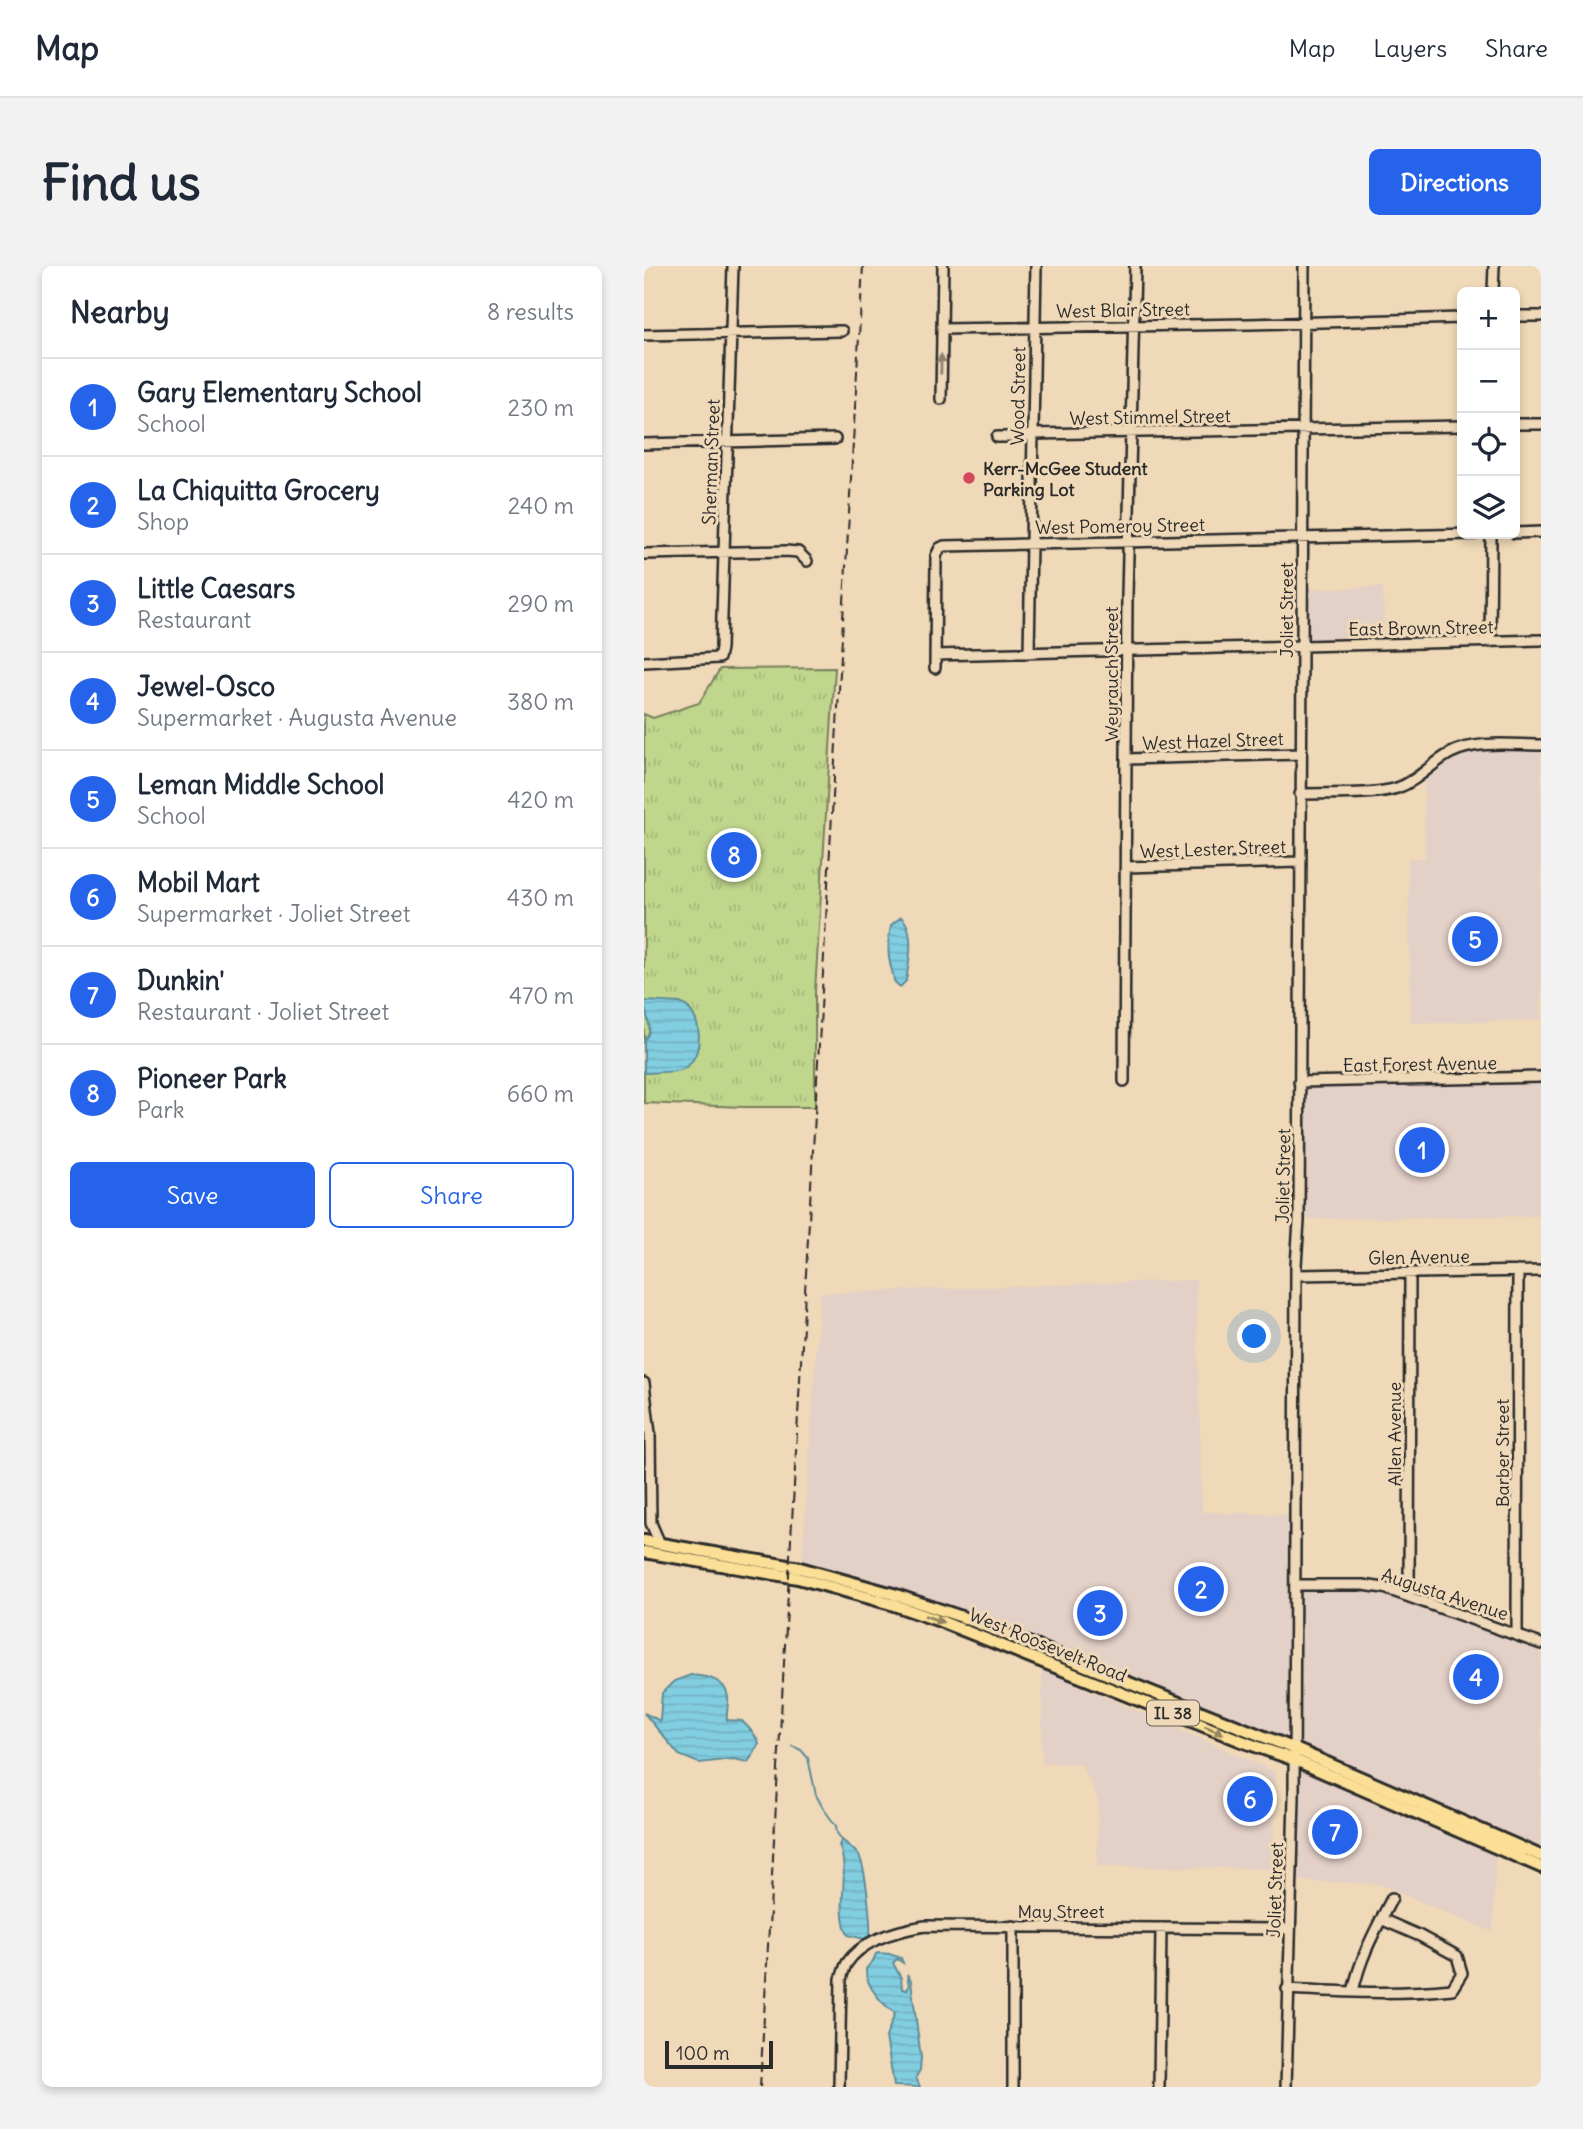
<!DOCTYPE html>
<html lang="en">
<head>
<meta charset="utf-8">
<style>
  :root { --surface:#fff; --page:#f2f2f3; --text:#1f2937; --muted:#747a83; --line:#e0e1e3; --accent:#2563eb }
  body { margin:0; font-family:Delius,sans-serif; background:var(--page); color:var(--text) }
  .controls { position:absolute; right:21px; top:21px; display:grid; overflow:hidden; border-radius:10px; box-shadow:0 4px 10px #0003 }
  .controls button { width:63px; height:63px; display:grid; place-items:center; padding:0; border:0; border-bottom:2px solid var(--line); background:var(--surface); color:var(--text); font:35px sans-serif }
  .scale { position:absolute; left:21px; bottom:18px; width:108px; box-sizing:border-box; padding-left:7px; border:4px solid #2b2b2b; border-top:0; font-size:19px; line-height:24px; white-space:nowrap; color:#2b2b2b; -webkit-text-stroke:5px #efd9b8; paint-order:stroke }
  .you { position:absolute; left:611px; top:1071px; width:24px; height:24px; margin:-18px; border:5px solid #fff; border-radius:50%; background:#1a73e8; box-shadow:0 0 0 10px #1a73e833 }
  .badge { display:grid; place-items:center; width:46px; height:46px; border-radius:50%; background:var(--accent); color:#fff; font-size:23px; font-weight:700 }
  .pin { position:absolute; translate:-50% -50%; border:4px solid #fff; box-shadow:0 2px 7px #0006 }
  .list { margin:0; padding:0; list-style:none }
  h2 { display:flex; justify-content:space-between; align-items:center; height:91px; margin:0; padding:0 28px; font-size:30px }
  h2 small { font-size:23px; font-weight:400; color:var(--muted) }
  .list li { display:grid; grid-template-columns:46px 1fr auto; gap:21px; align-items:center; box-sizing:border-box; height:98px; padding:0 28px; border-top:2px solid var(--line) }
  .list b { display:block; font-size:26px; white-space:nowrap }
  .list p { margin:0; font-size:23px; white-space:nowrap; color:var(--muted) }
  .list em { font-size:23px; font-style:normal; color:var(--muted) }
  .actions { display:flex; gap:14px; padding:21px 28px }
  .actions a { flex:1; padding:16px 0; border:2px solid var(--accent); border-radius:10px; text-align:center; font-size:24px; color:var(--accent) }
  .actions .main { background:var(--accent); color:#fff }
  .icon { flex:none; width:38px; height:38px; fill:none; stroke:currentColor; stroke-width:2; stroke-linecap:round; stroke-linejoin:round }
  .map { position:relative; flex:none; width:897px; height:1821px; overflow:hidden; border-radius:10px }
  header { display:flex; align-items:center; gap:42px; box-sizing:border-box; height:98px; padding:0 35px; background:var(--surface); border-bottom:2px solid var(--line) }
  header strong { font-size:33px }
  nav { display:flex; gap:38px; margin-inline-start:auto; font-size:24px }
  .intro { display:flex; align-items:center; justify-content:space-between; box-sizing:border-box; height:168px; padding:0 42px }
  h1 { margin:0; font-size:49px }
  .button { padding:18px 32px; border-radius:10px; background:var(--accent); color:#fff; font-size:24px; font-weight:700 }
  main { display:flex; gap:42px; padding:0 42px }
  aside { flex:1; background:var(--surface); border-radius:10px; box-shadow:0 4px 10px #0003 }
  .map>svg:first-child { display:block }
  .built { fill:#e3d0c7 }
  .park { fill:url(#park-tufts); stroke:#76805c; stroke-width:2 }
  .water { fill:url(#water-rules); stroke:#5f8d98; stroke-width:2 }
  .lines { fill:none; stroke-linecap:round; stroke-linejoin:round }
  .stream { stroke:#5f8d98; stroke-width:2 }
  .minor-casing { stroke:#2b2b2b; stroke-width:14 }
  .major-casing { stroke:#2b2b2b; stroke-width:16 }
  .minor { stroke:#efd9b8; stroke-width:9 }
  .major { stroke:#fbdf96; stroke-width:10 }
  .rail { stroke:#2b2b2b; stroke-width:2; stroke-dasharray:10 5; stroke-linecap:butt }
  .oneway { fill:#8d8272 }
  .oneway2 { fill:#938560 }
  .poi-dot { fill:#d1495b; stroke:#efd9b8; stroke-width:2.5 }
  .labels { text-anchor:middle; dominant-baseline:central; stroke-width:6; stroke-linejoin:round; paint-order:stroke }
  .shield { fill:#efd9b8; stroke:#665f55; stroke-width:2 }
  .shield-label { font-size:16px; font-weight:bold; fill:#2b2b2b }
  .street-label { font-size:18px; fill:#2b2b2b; stroke:#efd9b8 }
  .poi-label { font-size:18px; font-weight:bold; fill:#2b2b2b; stroke:#efd9b8; text-anchor:start }
</style>
</head>
<body>
<header>
<strong>Map</strong>
<nav><a>Map</a><a>Layers</a><a>Share</a></nav>
</header>
<div class="intro"><h1>Find us</h1><a class="button">Directions</a></div>
<main>
<aside>
<h2>Nearby<small>8 results</small></h2>
<ul class="list">
<li><span class="badge">1</span><div><b>Gary Elementary School</b><p>School</p></div><em>230 m</em></li>
<li><span class="badge">2</span><div><b>La Chiquitta Grocery</b><p>Shop</p></div><em>240 m</em></li>
<li><span class="badge">3</span><div><b>Little Caesars</b><p>Restaurant</p></div><em>290 m</em></li>
<li><span class="badge">4</span><div><b>Jewel-Osco</b><p>Supermarket · Augusta Avenue</p></div><em>380 m</em></li>
<li><span class="badge">5</span><div><b>Leman Middle School</b><p>School</p></div><em>420 m</em></li>
<li><span class="badge">6</span><div><b>Mobil Mart</b><p>Supermarket · Joliet Street</p></div><em>430 m</em></li>
<li><span class="badge">7</span><div><b>Dunkin'</b><p>Restaurant · Joliet Street</p></div><em>470 m</em></li>
<li><span class="badge">8</span><div><b>Pioneer Park</b><p>Park</p></div><em>660 m</em></li>
</ul>
<div class="actions"><a class="main">Save</a><a>Share</a></div>
</aside>
<div class="map">
<svg width="897" height="1821" viewBox="0 0 897 1821">
  <defs>
    <pattern id="park-tufts" width="24" height="20" patternUnits="userSpaceOnUse" patternTransform="scale(1.75)"><rect width="24" height="20" fill="#c0d68c"/><path d="M3 7l-1-3M5 7V3M7 7l1-3M15 17l-1-3M17 17v-4M19 17l1-3" fill="none" stroke="#a5b879"/></pattern>
    <pattern id="water-rules" width="6" height="5" patternUnits="userSpaceOnUse" patternTransform="scale(1.75)"><rect width="6" height="5" fill="#82cee1"/><path d="M0 2.5h6" fill="none" stroke="#70b1c1"/></pattern>
  </defs>
  <rect width="100%" height="100%" fill="#efd9b8"/>
  <filter id="ink" filterUnits="userSpaceOnUse"><feTurbulence type="fractalNoise" baseFrequency=".0143" numOctaves="2"/><feDisplacementMap in="SourceGraphic" scale="14" xChannelSelector="R" yChannelSelector="G"/><feConvolveMatrix kernelMatrix="1 2 1 2 8 2 1 2 1" color-interpolation-filters="sRGB"/></filter>
  <g filter="url(#ink)">
    <path class="built" d="M739 321 740 382 661 383 662 323Z
      M897 482V754L767 757 764 592H781L780 511 800 494 817 486 837 483Z
      M897 814V950L660 953 658 818Z
      M552 1014 558 1246 647 1249 646 1475 338 1354 208 1309 158 1297 176 1027Z
      M727 1314 749 1320 897 1374V1585L656 1481 657 1315Z
      M398 1403 632 1506 628 1603 453 1600 454 1534 437 1498 398 1497Z
      M653 1500 852 1584 849 1666 735 1618 650 1615Z"/>
    <path class="park" d="M191 402 171 725V841H100L0 837V448L9 452 55 437 76 403Z"/>
    <path class="water" d="M257 651C272 664 265 697 262 715L256 721 250 715C250 708 247 704 246 697 243 685 245 672 247 659Z
      M0 735 36 737C59 745 62 791 39 803 32 807 9 806 0 807V774C12 763 0 749 0 735Z
      M47 1409C61 1410 82 1413 84 1431 85 1436 82 1446 83 1454L98 1455C105 1462 112 1469 115 1478 110 1484 109 1490 104 1496L89 1493 55 1497 35 1489 0 1447 16 1455 18 1427 30 1415Z
      M198 1574C204 1579 211 1584 215 1590 222 1602 227 1656 226 1669L220 1673 204 1669C191 1642 207 1608 195 1579Z
      M234 1687 246 1688 257 1692 259 1697 253 1693 249 1697 257 1712 258 1723 263 1724 265 1720 263 1708 267 1715 277 1792 276 1804 272 1811 276 1821 250 1820 242 1771 251 1747C238 1738 221 1719 222 1703L229 1695 232 1688Z"/>
    <g class="lines">
      <path class="stream" d="M148 1480 157 1484 164 1492 172 1529 179 1542 192 1560 193 1567 198 1574"/>
      <defs>
        <path id="minor" d="M849 26 850 0
          M871 50H897
          M298 63 605 58 818 52
          M0 69 198 65
          M297 133 299 0
          M871 158H897
          M353 171H379L388 168 818 160
          M0 178 191 173
          M871 267 897 266
          M0 288 142 285 154 286 163 295
          M846 376 847 268
          M385 387 392 0
          M291 389 897 374
          M0 396 75 392 77 382 89 0
          M291 402 292 290 296 282 300 280 832 268
          M483 493 657 488
          M656 528C684 527 727 530 753 522 774 515 787 497 807 487 833 474 869 479 897 479
          M482 601 656 596
          M480 815 483 330 491 0
          M655 816 897 811
          M653 1009 897 1005
          M0 1117 6 1168 7 1257 16 1278
          M652 1319H719L740 1322 897 1378
          M765 1330 766 1007
          M873 1369 874 1005
          M369 1660V1821
          M643 1723C698 1726 753 1729 808 1723L818 1707 813 1690 776 1670 737 1653
          M709 1726C716 1691 732 1663 748 1632
          M195 1821 197 1713C199 1708 200 1702 203 1697 219 1673 255 1664 281 1660L645 1663
          M515 1821 517 1662
          M642 1821 650 1531 652 999 655 955 660 0"/>
        <path id="major" d="M0 1275 156 1302 249 1328 324 1353 651 1483 897 1590
          M0 1286 154 1312 247 1338 296 1355 603 1477 651 1494 897 1601"/>
      </defs>
      <use href="#minor" class="minor-casing"/>
      <use href="#major" class="major-casing"/>
      <use href="#minor" class="minor"/>
      <use href="#major" class="major"/>
      <path class="rail" d="M116 1821 219 0"/>
    </g>
    <defs><path id="oneway-solid" d="M-6-.8H1V-3.2L6.5 0L1 3.2V.8H-6Z" transform="scale(1.75)"/></defs>
    <use class="oneway" href="#oneway-solid" transform="translate(297 98) rotate(-89)"/>
    <g class="oneway2">
      <use href="#oneway-solid" transform="translate(290 1353) rotate(20)"/>
      <use href="#oneway-solid" transform="translate(570 1464) rotate(22)"/>
    </g>
  </g>
  <circle class="poi-dot" cx="325" cy="212" r="7"/>
  <g class="labels">
    <rect class="shield" x="503" y="1434.5" width="52" height="25" rx="5"/>
    <g class="shield-label">
      <text x="529" y="1447">IL 38</text>
    </g>
    <g class="street-label">
      <text transform="translate(479 44) rotate(-1)">West Blair Street</text>
      <text transform="translate(374 130) rotate(-89)">Wood Street</text>
      <text transform="translate(506 151) rotate(-1)">West Stimmel Street</text>
      <text transform="translate(67 196) rotate(-88)">Sherman Street</text>
      <text transform="translate(476 260) rotate(-1)">West Pomeroy Street</text>
      <text transform="translate(642 344) rotate(-90)">Joliet Street</text>
      <text transform="translate(777 362) rotate(-1)">East Brown Street</text>
      <text transform="translate(467 408) rotate(-90)">Weyrauch Street</text>
      <text transform="translate(569 475) rotate(-2)">West Hazel Street</text>
      <text transform="translate(569 583) rotate(-2)">West Lester Street</text>
      <text transform="translate(776 798) rotate(-1)">East Forest Avenue</text>
      <text transform="translate(639 910) rotate(-89)">Joliet Street</text>
      <text transform="translate(775 991) rotate(-1)">Glen Avenue</text>
      <text transform="translate(750 1168) rotate(-90)">Allen Avenue</text>
      <text transform="translate(858 1187) rotate(-90)">Barber Street</text>
      <text transform="translate(801 1328) rotate(18)">Augusta Avenue</text>
      <text transform="translate(404 1379) rotate(22)">West Roosevelt Road</text>
      <text transform="translate(631 1624) rotate(-88)">Joliet Street</text>
      <text x="417" y="1645">May Street</text>
    </g>
    <g class="poi-label">
      <text x="339" y="202">Kerr-McGee Student<tspan x="339" dy="21">Parking Lot</tspan></text>
    </g>
  </g>
</svg>
<div class="controls">
<button>+</button>
<button>−</button>
<button><svg class="icon" aria-label="locate" viewBox="0 0 24 24"><circle cx="12" cy="12" r="6"/><path d="M12 2v4M12 18v4M2 12h4M18 12h4"/></svg></button>
<button><svg class="icon" aria-label="layers" viewBox="0 0 24 24"><path d="M12 4l9 5-9 5-9-5zM3 14l9 5 9-5"/></svg></button>
</div>
<div class="scale">100 m</div>
<div class="you"></div>
<div class="pin badge" style="left:778px;top:884px">1</div>
<div class="pin badge" style="left:557px;top:1323px">2</div>
<div class="pin badge" style="left:456px;top:1347px">3</div>
<div class="pin badge" style="left:832px;top:1411px">4</div>
<div class="pin badge" style="left:831px;top:673px">5</div>
<div class="pin badge" style="left:606px;top:1533px">6</div>
<div class="pin badge" style="left:691px;top:1566px">7</div>
<div class="pin badge" style="left:90px;top:589px">8</div>
</div>
</main>
</body>
</html>
